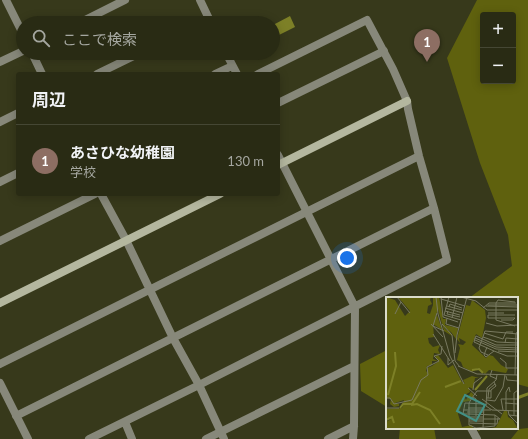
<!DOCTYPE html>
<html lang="ja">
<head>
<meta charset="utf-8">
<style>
  :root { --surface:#292b14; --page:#353722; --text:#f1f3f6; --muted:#a5a7a0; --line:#454734; --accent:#bbaaf6 }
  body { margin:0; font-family:Lato,"Noto Sans JP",sans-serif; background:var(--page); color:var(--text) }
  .controls { position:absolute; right:12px; top:12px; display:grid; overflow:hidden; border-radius:4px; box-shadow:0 2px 10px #0003 }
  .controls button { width:36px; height:36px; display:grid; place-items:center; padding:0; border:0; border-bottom:1px solid var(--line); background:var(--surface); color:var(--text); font:20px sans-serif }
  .you { position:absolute; left:347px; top:258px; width:14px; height:14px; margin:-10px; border:3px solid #fff; border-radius:50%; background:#1a73e8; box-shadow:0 0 0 6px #1a73e833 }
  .badge { display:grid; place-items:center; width:26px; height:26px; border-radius:50%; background:var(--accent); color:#fff; font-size:13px; font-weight:700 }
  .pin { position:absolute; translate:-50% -33px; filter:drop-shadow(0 1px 2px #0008) }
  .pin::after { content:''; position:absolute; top:21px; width:14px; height:12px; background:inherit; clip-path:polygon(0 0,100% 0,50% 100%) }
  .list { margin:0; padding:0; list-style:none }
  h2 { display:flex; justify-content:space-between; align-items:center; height:52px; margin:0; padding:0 16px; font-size:17px }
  h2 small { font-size:13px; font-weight:400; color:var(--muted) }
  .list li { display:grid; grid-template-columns:26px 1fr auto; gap:12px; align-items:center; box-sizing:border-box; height:72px; padding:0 16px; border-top:1px solid var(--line) }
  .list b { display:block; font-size:15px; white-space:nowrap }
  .list p { margin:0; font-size:13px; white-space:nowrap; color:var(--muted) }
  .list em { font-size:13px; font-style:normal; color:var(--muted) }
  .icon { flex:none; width:22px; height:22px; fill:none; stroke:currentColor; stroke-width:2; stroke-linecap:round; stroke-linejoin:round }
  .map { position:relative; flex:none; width:528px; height:439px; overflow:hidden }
  .search { position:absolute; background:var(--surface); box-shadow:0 2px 10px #0003; left:16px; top:16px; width:264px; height:44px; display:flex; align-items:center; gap:10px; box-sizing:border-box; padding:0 14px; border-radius:22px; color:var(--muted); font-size:15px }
  .panel { position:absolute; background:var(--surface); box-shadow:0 2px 10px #0003; left:16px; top:72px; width:264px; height:124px; border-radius:4px }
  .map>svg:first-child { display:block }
  .green { fill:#5f610e; fill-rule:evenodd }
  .water { fill:#7d8027 }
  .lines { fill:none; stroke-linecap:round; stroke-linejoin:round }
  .stream { stroke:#7d8027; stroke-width:3 }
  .street { stroke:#87887a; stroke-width:8 }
  .secondary { stroke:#b4b79f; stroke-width:8 }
  .inset-river { fill:none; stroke:#7d8027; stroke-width:2 }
  .inset-road { fill:none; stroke:#797a61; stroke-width:1 }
  .view { fill:#429085; fill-opacity:0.15; stroke:#429085; stroke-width:2 }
  .inset-edge { fill:none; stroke:#dbdccb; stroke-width:2 }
</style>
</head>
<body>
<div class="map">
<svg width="528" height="439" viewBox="0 0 528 439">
  <rect width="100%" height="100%" fill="#37391b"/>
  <path class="green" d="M477 0H528V387L517 384V298H469L512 266 508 235 480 163 447 58ZM483 15H513V81H483Z
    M387 350V407L361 391 360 364Z
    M400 428H434L436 439H399Z
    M528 428V439H511L519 429Z"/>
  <path class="water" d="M290 16 295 27 273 38V25Z"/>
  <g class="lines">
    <path class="stream" d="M517 398 528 394
      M479 429 481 428"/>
    <path class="street" d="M6 0 23 34
      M200 0 211 23
      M79 23 125 0
      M32 53 42 74
      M226 53 237 74
      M0 62 23 51
      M97 74 140 53
      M215 74 232 66
      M278 103 384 51
      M0 122 18 113
      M278 155 355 307 354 426 353 439
      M0 182 18 173
      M101 194 126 240 173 338 199 385 224 439
      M0 241 95 194
      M0 364 419 156
      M0 383 28 439
      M16 416 434 208
      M125 422 132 439
      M471 428 477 439
      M89 439 199 385 447 260 434 208 419 156 408 109 407 101 393 69 367 20 258 74
      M206 439 354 366
      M328 439 354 426"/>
    <path class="secondary" d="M278 165 407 101
      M0 303 220 194"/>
  </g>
  <g transform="translate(386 297)">
    <rect width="132" height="132" fill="#37391b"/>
    <path d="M0 0 9 3 19 19 24 14 12 0H45L44 3 46 7 42 9 41 16 44 17 47 8V0H53L57 22H60L59 28 72 31 70 42 65 35 59 31 56 26 59 32 64 35 66 39 58 34 52 12 49 22 51 18 56 33 47 27 48 40 42 41 43 46 47 50 54 48 52 53 54 57 48 56 47 62 52 64H46V68L41 69 40 74 42 76 41 71 46 69 53 64 49 60 52 58 62 71 67 68 75 83 72 85 75 84 79 87 77 83 86 79 93 81H89L87 92 83 90 84 95 77 99 80 103 85 95 88 98 84 104 77 105 72 117 76 130 86 128 88 132H0V125L5 122H0V112L16 111 18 103 9 106 13 107V109L8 110 4 107 5 102 0 101ZM86 3 99 13 100 21 96 41 90 37 86 48 100 61 103 58 107 59 115 68 122 72 120 76 103 73 99 77 92 71 86 75 77 70 75 65 71 63 74 51 72 47 77 48 80 45 73 41 74 46 71 42 80 8 84 9ZM118 114H121L122 120 127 123 132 132H101L110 130Z" fill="#5f610e"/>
    <path class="inset-river" d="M86 73 93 72 97 76M59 90 75 84M89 93 101 79M2 98 10 69 9 55M25 108 31 107 44 113 54 127M14 111 17 107H26L34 95M0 123 6 120 8 126"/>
    <path class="inset-road" d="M11 0 24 16M50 0 52 17 64 59 78 87M55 0 57 20 72 25M63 0 58 18 75 23M75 0 90 4 101 13H132M55 2 79 9M110 6V23L129 29M110 6 112 3 129 5M102 8H132M61 9 76 13M100 9 132 10M63 10 64 7 76 11M59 11 77 16M97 11 103 6H130M59 14 74 18M62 14 61 17 74 20M51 16 47 29 58 34M102 16H118M9 17 15 5M102 18V21H129M102 18H129M61 21 60 27 73 31M66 21 71 0M115 23H127L129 21M100 26 111 29 132 28M45 27 57 40M56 27 66 38 69 64 74 70M98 36 117 42 120 35H127M47 37 64 64M97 40 111 45 132 46M89 41 88 45 108 54 121 59H132M89 41 90 39 110 48H132M89 41 110 50 132 51M89 43 110 52 132 53M119 46 120 41 132 42M101 50 98 58 100 60 108 54M112 54 132 55M69 56 71 38 81 0M102 58 95 55 93 51 99 34 132 37M62 61V68L68 63M114 61 120 66V71H132M72 69 91 77 132 78M106 73 104 79 111 82M111 78 110 83 101 91 100 109 106 113 132 114M129 78 130 36 132 35M120 79 121 83 132 84M82 91 91 99M87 93 88 86 96 80M87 100 90 102V119M0 101H4L8 107 26 103 35 83 42 78 41 70 53 64 48 59 55 57 56 49M100 101H105V93L110 89 108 85M102 101 103 92 109 87M96 102 116 117M101 103 109 104 117 90 119 78M119 106 132 107M0 111H13M82 111H98M77 113H105M117 113 115 102H132M120 113V95L123 90 124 95M122 113 123 118 132 119M81 115H98M83 117 109 118V129L90 131 83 128V106L86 101 91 94H105M83 117H77L79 106 98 107 97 131M123 118 132 127M128 118V96L132 93M83 120H97M83 122H114L109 118M83 124H97M84 126 111 127 112 121"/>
    <path class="view" d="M79 98 99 108 90 124 71 114Z"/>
    <rect width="132" height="132" class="inset-edge"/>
  </g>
</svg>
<div class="controls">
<button>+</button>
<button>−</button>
</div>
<div class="you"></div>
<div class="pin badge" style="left:427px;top:62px;background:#8d6e63">1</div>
<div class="search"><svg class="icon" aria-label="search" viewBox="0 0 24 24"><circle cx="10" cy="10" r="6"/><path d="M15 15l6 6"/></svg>ここで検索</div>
<section class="panel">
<h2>周辺<small></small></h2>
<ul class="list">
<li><span class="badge" style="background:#8d6e63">1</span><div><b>あさひな幼稚園</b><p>学校</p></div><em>130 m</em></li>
</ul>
</section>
</div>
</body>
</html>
